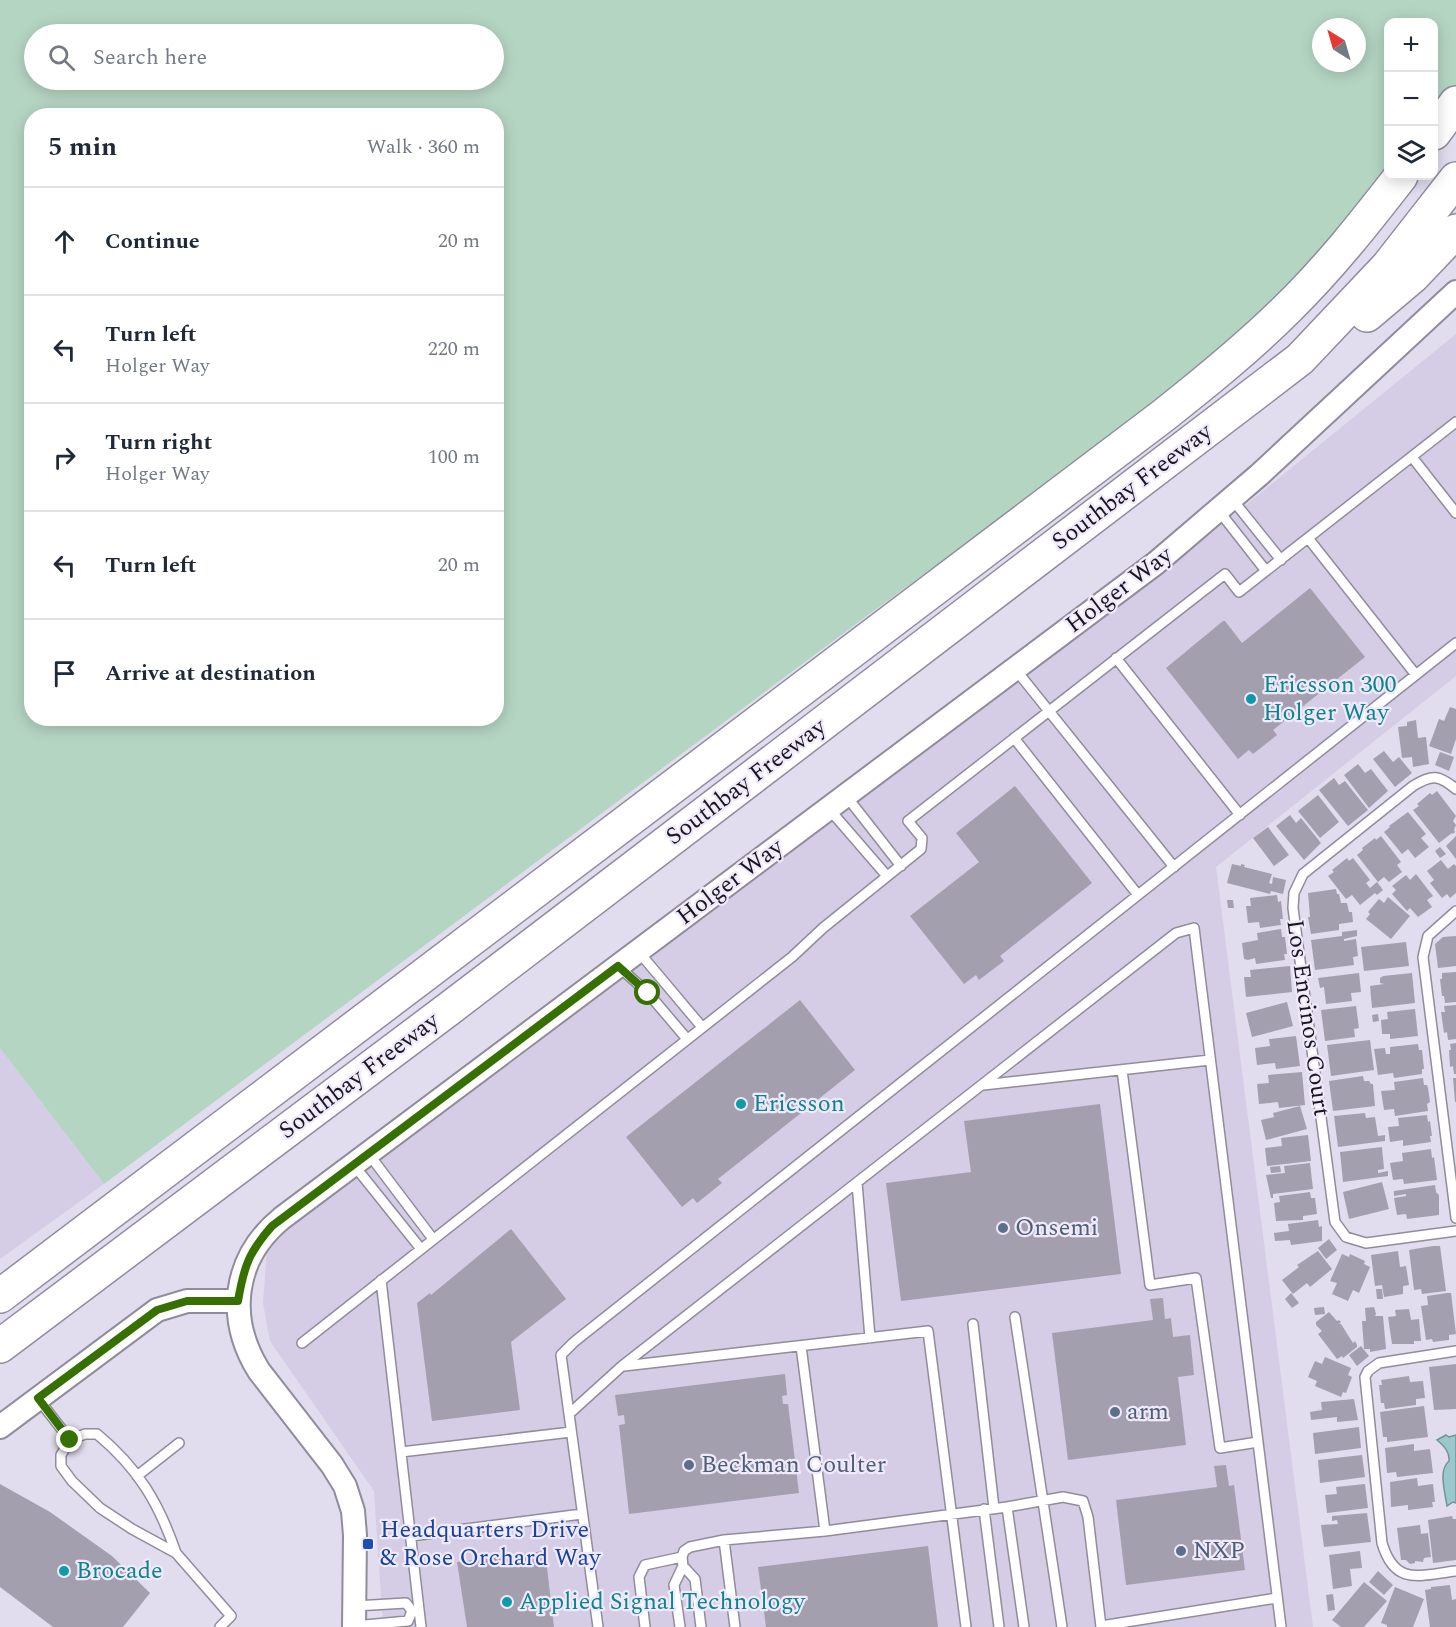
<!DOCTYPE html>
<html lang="en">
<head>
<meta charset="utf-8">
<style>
  :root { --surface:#fff; --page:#f6f6f7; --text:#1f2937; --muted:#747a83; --line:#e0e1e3 }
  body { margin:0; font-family:Spectral,serif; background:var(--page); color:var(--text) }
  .controls { position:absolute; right:18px; top:18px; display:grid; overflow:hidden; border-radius:12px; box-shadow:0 3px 15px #0003 }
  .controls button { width:54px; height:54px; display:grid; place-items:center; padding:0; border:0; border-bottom:2px solid var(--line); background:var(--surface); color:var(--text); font:30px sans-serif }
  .compass { position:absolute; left:1312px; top:18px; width:54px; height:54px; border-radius:50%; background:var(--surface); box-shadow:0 3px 15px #0003; rotate:323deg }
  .stop { position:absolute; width:18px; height:18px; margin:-14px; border:4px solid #367000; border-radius:50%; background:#fff }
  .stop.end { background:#367000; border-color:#fff; box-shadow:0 2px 6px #0008 }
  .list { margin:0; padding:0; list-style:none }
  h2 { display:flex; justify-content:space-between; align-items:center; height:78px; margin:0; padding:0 24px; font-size:26px }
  h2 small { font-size:20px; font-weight:400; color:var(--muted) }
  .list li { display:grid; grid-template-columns:39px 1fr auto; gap:18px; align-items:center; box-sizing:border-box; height:108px; padding:0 24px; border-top:2px solid var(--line) }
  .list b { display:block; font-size:22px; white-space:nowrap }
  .list p { margin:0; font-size:20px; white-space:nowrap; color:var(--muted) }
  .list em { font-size:20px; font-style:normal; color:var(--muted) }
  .icon { flex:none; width:33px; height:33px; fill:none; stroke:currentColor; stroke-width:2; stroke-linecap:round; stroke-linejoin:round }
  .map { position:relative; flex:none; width:1456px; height:1627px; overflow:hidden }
  .search { position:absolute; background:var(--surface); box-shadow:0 3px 15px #0003; left:24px; top:24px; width:480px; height:66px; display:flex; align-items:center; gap:15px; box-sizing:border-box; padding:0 21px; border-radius:33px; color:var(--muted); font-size:22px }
  .panel { position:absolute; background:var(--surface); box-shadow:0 3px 15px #0003; left:24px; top:108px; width:480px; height:618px; border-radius:24px }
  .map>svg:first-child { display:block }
  .built { fill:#d4cde5 }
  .green { fill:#b5d5c3; fill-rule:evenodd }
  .water { fill:#9bc8cc; stroke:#749397; stroke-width:1.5 }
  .building { fill:#a49faf }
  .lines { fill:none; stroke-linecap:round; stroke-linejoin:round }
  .service-casing { stroke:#918c9c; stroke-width:12 }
  .tertiary-casing { stroke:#918c9c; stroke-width:26 }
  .motorway-casing { stroke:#918c9c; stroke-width:36 }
  .service { stroke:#fff; stroke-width:9 }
  .tertiary { stroke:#fff; stroke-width:22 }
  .motorway { stroke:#fff; stroke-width:33 }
  .route { stroke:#367000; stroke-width:8 }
  .culture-dot { fill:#0f9aa8; stroke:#efe9fb; stroke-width:2 }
  .service-dot { fill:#5c6f8a; stroke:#efe9fb; stroke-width:2 }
  .transit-dot { fill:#1a4fb4; stroke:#efe9fb; stroke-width:2 }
  .labels { text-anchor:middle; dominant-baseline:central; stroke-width:4.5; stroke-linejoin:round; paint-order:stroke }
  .street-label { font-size:24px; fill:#18161c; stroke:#efe9fb }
  .culture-label { font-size:24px; fill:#0d838f; stroke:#efe9fb; text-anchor:start }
  .service-label { font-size:24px; fill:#4e5e75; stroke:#efe9fb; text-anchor:start }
  .transit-label { font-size:24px; fill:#164399; stroke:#efe9fb; text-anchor:start }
</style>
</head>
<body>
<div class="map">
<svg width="1456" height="1627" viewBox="0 0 1456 1627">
  <rect width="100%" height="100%" fill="#e1dcee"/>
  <path class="built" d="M1456 334V676L1216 867 1313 1627H383L374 1491 270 1341 263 1303 267 1250 289 1228 1188 552Z
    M0 1048 104 1184 0 1259Z"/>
  <path class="green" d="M0 0H1456V88L1434 118V22H1388V176L1289 307 868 615 104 1184 0 1048ZM1321 27H1357V63H1321ZM34 34H494V80H34ZM32 116H496V718H32Z"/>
  <path class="water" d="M1446 1435 1449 1437 1456 1435V1503L1453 1502 1447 1506C1445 1492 1438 1470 1449 1461 1450 1452 1444 1446 1437 1440Z"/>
  <path class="building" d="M1310 588 1365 657 1273 730 1277 735 1253 754 1249 750 1238 759 1166 668 1223 621H1225L1242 643Z
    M1450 707 1456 709V739L1451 754 1429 746 1439 719 1444 721Z
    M1416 720 1418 738 1426 737 1429 764 1413 767 1412 757 1402 758 1398 727 1407 726V722Z
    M1384 751 1393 762 1399 757 1412 773 1395 787 1373 759Z
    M1440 752 1454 757 1449 771 1435 765Z
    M1358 764 1365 773 1371 769 1388 791 1369 808 1344 775Z
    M1334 778 1339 785 1345 781 1368 810 1348 826 1319 790Z
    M1015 786 1092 883 1000 956 1004 961 979 980 976 975 964 984 910 916 979 862 956 833Z
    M1437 791 1456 816 1453 821 1456 825 1454 830 1455 832 1453 834 1452 833 1439 843 1413 810 1419 806 1417 804 1430 793 1432 795Z
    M1318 795 1339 822 1320 838 1298 811Z
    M1408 812 1426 834 1421 838 1429 847 1415 858 1408 849 1402 854 1384 832 1390 827 1389 826Z
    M1290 815 1296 823 1301 818 1321 843 1304 860 1276 826Z
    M1268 827 1289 855 1274 866 1253 838Z
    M1381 836 1401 862 1397 865 1402 872 1389 882 1384 877 1378 882 1357 855 1363 850 1362 848 1375 838 1376 840Z
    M1456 836V859L1446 846Z
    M1440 847 1446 854 1440 858 1435 851Z
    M1347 858 1349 861 1353 858 1370 880 1366 883 1370 888 1377 882 1383 890 1377 895 1375 893 1360 905 1352 895 1346 899 1328 876 1334 872 1332 870Z
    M1441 860 1448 869 1454 864 1456 866V893L1450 898 1447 894 1442 898 1430 883 1434 880 1427 871Z
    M1232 864 1241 866V864L1245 865 1244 867 1272 874 1269 883 1272 884 1273 877 1286 880 1283 894 1271 891 1270 894 1227 883Z
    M1416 874 1433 896 1427 900 1432 907 1418 917 1410 908 1407 911 1392 894 1396 890 1392 886 1406 875 1410 880Z
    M1336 889 1337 894H1339L1341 903H1347L1349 912H1352L1353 922 1339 924V930L1311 934 1308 917H1310L1308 893Z
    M1277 895 1278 902 1281 901 1283 919H1280L1281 925 1260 928 1259 922 1248 923 1246 906H1251L1250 898Z
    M1388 897 1410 916 1391 939 1366 919 1370 914 1368 912 1379 899 1384 903Z
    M1227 900H1233L1234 908H1228Z
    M1281 929 1282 937H1285L1287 954H1284L1285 960 1256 964 1255 958 1248 960 1244 959 1242 943 1258 940 1257 933Z
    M1357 930V936L1344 939V941L1356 939 1358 956 1353 957 1354 965 1315 970 1311 940 1342 936V932Z
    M1456 936V966L1438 968 1435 944 1443 937Z
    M1406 942 1409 966 1364 971 1361 947Z
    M1290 966 1292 992 1246 997 1244 977H1251L1250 970Z
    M1456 972V1002L1445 1003 1444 996H1442L1440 979H1442V973Z
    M1359 973 1361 992 1351 993 1352 1001 1326 1004 1324 987 1320 988 1318 978Z
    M1412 973 1415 1003 1372 1008 1370 986 1384 984 1380 983V978L1383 976Z
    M800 1000 855 1070 718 1179 722 1183 697 1203 693 1198 682 1207 626 1137Z
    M1287 1002 1293 1026 1252 1037 1246 1013Z
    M1456 1005V1039L1448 1040 1447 1032 1444 1033 1441 1012H1445L1444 1006Z
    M1356 1006 1359 1028 1354 1029 1355 1037 1325 1041 1321 1010Z
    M1415 1009 1418 1036 1390 1039V1034H1382L1381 1020 1388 1019 1387 1012Z
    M1378 1014 1379 1021 1373 1022 1372 1015Z
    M1296 1036 1300 1066 1276 1069 1275 1063 1257 1065 1255 1048 1270 1046 1269 1039Z
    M1370 1040 1374 1070 1331 1076 1327 1045Z
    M1456 1043V1074H1454L1453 1066 1450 1067 1449 1050H1451L1450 1044Z
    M1418 1044 1419 1050H1422L1424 1069H1422V1074L1394 1078 1393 1073 1378 1075 1374 1049 1385 1048 1386 1054H1390V1047Z
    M1302 1072 1305 1105 1279 1108 1278 1102 1259 1104 1257 1084 1269 1083 1268 1075Z
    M1363 1076 1364 1081H1369L1371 1084H1373L1375 1106 1333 1111 1329 1081Z
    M1423 1078 1424 1085H1427L1428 1088 1430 1102 1427 1104 1428 1111 1395 1116 1394 1109 1384 1110 1381 1091 1395 1090 1394 1082Z
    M1453 1078H1456V1102H1455Z
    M1100 1104 1121 1274 901 1301 886 1183 971 1172 964 1121Z
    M1300 1106 1307 1129 1266 1140 1261 1120 1274 1117 1273 1113Z
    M1365 1113 1366 1118 1375 1117 1378 1136 1385 1135V1141L1338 1147 1334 1116Z
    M1427 1115 1428 1122 1430 1121 1432 1136H1430L1431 1142 1403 1146V1140L1390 1142 1388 1127 1399 1126 1398 1118Z
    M1308 1135 1311 1161 1267 1166 1265 1148 1282 1146 1281 1138Z
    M1382 1147 1384 1169 1378 1170V1173L1388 1171V1176L1343 1182 1340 1152Z
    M1431 1149 1432 1158 1434 1157 1437 1180 1404 1184 1403 1179 1393 1180 1390 1163 1403 1161 1402 1153Z
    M1310 1163 1313 1189 1273 1194V1198H1271L1266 1175 1285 1173 1284 1166Z
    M1280 1166 1281 1172 1271 1173 1270 1167Z
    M1382 1182 1389 1209 1349 1219 1343 1192Z
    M1435 1185 1436 1192 1439 1195V1215L1407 1219 1406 1214 1397 1215 1394 1198 1406 1196V1194L1394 1196V1191Z
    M1310 1192 1311 1198H1315L1317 1214 1303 1216V1220L1276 1221 1274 1203 1280 1202 1279 1196Z
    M1318 1220 1319 1227 1322 1226V1241L1291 1245 1290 1240 1275 1241 1274 1233 1289 1231 1288 1224Z
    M511 1229 566 1299 511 1342 520 1410 432 1421 417 1303 430 1293 431 1295Z
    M1329 1239 1337 1250 1326 1259 1318 1248Z
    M1433 1246H1440L1446 1291 1422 1294 1421 1289 1414 1290 1409 1250Z
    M1318 1251 1332 1269 1310 1287 1307 1283 1293 1294 1282 1280 1299 1267 1297 1265Z
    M1398 1251 1400 1267 1406 1266 1409 1285 1403 1286V1294L1384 1297 1382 1285 1375 1286 1371 1255Z
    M1342 1254 1349 1257 1350 1254 1365 1261 1364 1264 1370 1267 1359 1293 1353 1290 1348 1301 1332 1294 1337 1283 1330 1281Z
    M1376 1289H1382L1383 1299H1377Z
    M1291 1293 1299 1303 1292 1308 1285 1299Z
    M1447 1293H1451L1456 1334 1449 1335V1340L1433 1342 1432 1339 1426 1340 1421 1306 1428 1305 1427 1296Z
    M1163 1298 1165 1319 1171 1318 1173 1337 1190 1335 1194 1375 1178 1377 1186 1445 1068 1460 1052 1333 1153 1320 1150 1299Z
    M1324 1307 1325 1314 1315 1315 1314 1308Z
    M1374 1307 1376 1314 1375 1316H1383L1386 1349 1370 1352V1349H1364L1362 1321H1366L1365 1308Z
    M1409 1309 1411 1320 1419 1319 1421 1341H1414V1344H1392L1388 1317 1396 1316 1395 1310Z
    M1329 1312 1337 1321 1339 1320 1341 1322 1339 1324H1341L1353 1343 1355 1341 1357 1345V1347L1343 1358 1342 1356 1337 1359 1318 1334 1322 1331 1316 1325V1322Z
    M1361 1346 1369 1356 1357 1366 1349 1355Z
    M1325 1357 1351 1368 1348 1375 1352 1377 1346 1393 1343 1392 1341 1397 1315 1386 1317 1381 1308 1377 1315 1361 1322 1364Z
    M1456 1364V1409L1434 1410 1429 1367Z
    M785 1374 787 1395 782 1396 783 1404H788L799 1493 629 1514 619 1425 625 1424 624 1415 618 1416 615 1395Z
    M1409 1376 1410 1382 1423 1381 1425 1398 1416 1399V1405L1385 1409 1384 1403H1381L1379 1385H1382L1381 1380Z
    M1354 1399 1358 1420 1337 1422V1417L1311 1420 1310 1412 1322 1410 1321 1402Z
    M1424 1406 1428 1437 1387 1442V1437H1383L1380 1412Z
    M1359 1427 1361 1448 1315 1454 1313 1433Z
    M1414 1444V1451L1430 1449 1433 1473 1397 1477 1396 1472 1387 1473 1385 1448Z
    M1362 1455 1365 1477 1320 1483 1318 1460Z
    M1226 1465 1229 1486 1234 1485 1245 1570 1126 1585 1116 1500 1217 1487 1214 1466Z
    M1417 1478 1418 1486 1433 1484 1435 1502H1432L1433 1507 1408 1510V1505L1391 1507 1390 1482Z
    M0 1484 50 1512 112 1556 150 1593 123 1627H53L0 1587Z
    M1365 1484 1368 1508 1327 1513 1325 1495 1337 1494 1336 1487Z
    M1367 1513 1371 1542 1324 1547 1321 1525 1338 1524 1337 1520 1332 1521V1516Z
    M1452 1516 1453 1519H1456V1560L1433 1563 1428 1520Z
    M1420 1525 1421 1534 1428 1533 1431 1557 1424 1558 1423 1562 1415 1561V1563L1410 1564 1406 1560H1401L1397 1528Z
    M928 1546 938 1627H766L758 1567Z
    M545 1551 554 1627H467L457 1562Z
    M1360 1551 1362 1568 1350 1569 1352 1586 1333 1589 1329 1555Z
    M1378 1571 1393 1585 1384 1595 1369 1582Z
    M1364 1582 1387 1601 1364 1627H1341L1332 1620Z
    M1450 1585 1452 1600 1456 1599V1627H1430L1425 1590 1431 1589V1587Z
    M1395 1587 1424 1599 1413 1627H1387V1625L1381 1623Z
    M1333 1594 1335 1610 1328 1611 1326 1595Z"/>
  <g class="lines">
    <defs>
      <path id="service" d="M1412 457 1456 513
        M1232 499 1281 560
        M1219 511 1266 571
        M1308 538 1416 675
        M1116 658 1240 815
        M1016 670 1174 867
        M1014 738 1138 895
        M1456 789C1439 775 1432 774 1413 786L1303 874 1294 893 1293 908 1335 1222 1346 1237 1366 1243 1456 1231
        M847 797 901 866
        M829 809 887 876
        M1456 911 1428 936 1423 957 1456 1218
        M638 951 702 1027
        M618 966 648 993 687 1039
        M1122 1070 1150 1285 1196 1278 1220 1448 1258 1442
        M983 1085 1210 1060
        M368 1153 433 1239
        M353 1164 421 1249
        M857 1183 870 1338
        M381 1280 421 1627
        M1015 1317 1062 1627
        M973 1324 994 1508
        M302 1343 792 957 823 928 921 849 922 838 908 821 1225 574 1239 592 1456 422
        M801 1346 825 1531
        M1456 1351 1379 1363 1368 1371 1365 1377 1382 1543C1395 1587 1420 1575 1456 1571
        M624 1366 928 1331 966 1627
        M39 1400 70 1440
        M569 1414 622 1366 1176 933 1194 928 1281 1627
        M401 1452 571 1432
        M137 1476 179 1443
        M1007 1507 1024 1627
        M984 1509 999 1627
        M411 1536 582 1514
        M724 1540 735 1627
        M176 1553C159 1503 138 1468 97 1434H85L70 1440 61 1455V1466L72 1481 100 1508 132 1529 176 1553 231 1616 220 1627
        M683 1566 682 1557 684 1551 690 1547 724 1540 825 1531 1007 1507 1063 1497 1083 1501 1088 1517 1101 1627
        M355 1606 406 1603 412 1611
        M354 1626 408 1621 412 1611
        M1101 1626 1277 1598
        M598 1627 561 1355 574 1342 1456 643
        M645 1627 639 1577 645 1565 682 1557
        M680 1627 674 1585 683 1566 695 1579 701 1627"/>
      <path id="tertiary" d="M0 1427 157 1310 187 1301H238
        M354 1627 355 1535 353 1511 345 1486 332 1465 259 1371C226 1318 233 1258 282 1218L1156 563 1259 475 1456 292"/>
      <path id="motorway" d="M1434 133 1456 103
        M1367 315 1412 277 1456 231
        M0 1296 1164 415C1207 381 1249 347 1288 308 1330 267 1366 221 1401 176
        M0 1346 450 1008 1300 359 1388 266 1456 179"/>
    </defs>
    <use href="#service" class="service-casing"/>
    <use href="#tertiary" class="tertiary-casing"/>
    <use href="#motorway" class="motorway-casing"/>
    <use href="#service" class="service"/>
    <use href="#tertiary" class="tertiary"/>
    <use href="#motorway" class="motorway"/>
  </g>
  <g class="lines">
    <path class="route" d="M70 1440 38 1398 157 1310 187 1301H238C244 1266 249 1252 272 1226L618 966 648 993"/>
  </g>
  <g class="culture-dot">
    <circle cx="1251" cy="699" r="6"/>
    <circle cx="741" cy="1104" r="6"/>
    <circle cx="64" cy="1571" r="6"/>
    <circle cx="507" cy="1602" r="6"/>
  </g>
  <g class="service-dot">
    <circle cx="1003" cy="1228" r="6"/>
    <circle cx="1115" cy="1412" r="6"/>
    <circle cx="689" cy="1465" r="6"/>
    <circle cx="1181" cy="1551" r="6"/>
  </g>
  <rect class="transit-dot" x="362" y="1538" width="12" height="12" rx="3"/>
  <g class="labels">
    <g class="street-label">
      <text transform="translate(1132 487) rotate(-37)">Southbay Freeway</text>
      <text transform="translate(1119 590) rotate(-37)">Holger Way</text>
      <text transform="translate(746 782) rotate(-37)">Southbay Freeway</text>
      <text transform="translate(730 882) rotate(-37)">Holger Way</text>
      <text transform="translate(1308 1018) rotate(82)">Los Encinos Court</text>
      <text transform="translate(359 1076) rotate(-37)">Southbay Freeway</text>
    </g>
    <g class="culture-label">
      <text x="1263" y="685">Ericsson 300<tspan x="1263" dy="28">Holger Way</tspan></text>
      <text x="753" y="1104">Ericsson</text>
      <text x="76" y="1571">Brocade</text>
      <text x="519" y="1602">Applied Signal Technology</text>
    </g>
    <g class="service-label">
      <text x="1015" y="1228">Onsemi</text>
      <text x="1127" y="1412">arm</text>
      <text x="701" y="1465">Beckman Coulter</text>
      <text x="1193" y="1551">NXP</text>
    </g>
    <g class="transit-label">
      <text x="380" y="1530">Headquarters Drive<tspan x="380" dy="28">&amp; Rose Orchard Way</tspan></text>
    </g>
  </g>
</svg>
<div class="controls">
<button>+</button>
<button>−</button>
<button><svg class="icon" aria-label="layers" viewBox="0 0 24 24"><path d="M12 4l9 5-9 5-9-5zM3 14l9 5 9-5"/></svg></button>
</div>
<svg class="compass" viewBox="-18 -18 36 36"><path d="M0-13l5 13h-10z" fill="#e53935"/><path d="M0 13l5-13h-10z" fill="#747a83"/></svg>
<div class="stop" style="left:648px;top:993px"></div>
<div class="stop end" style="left:70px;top:1440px"></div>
<div class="search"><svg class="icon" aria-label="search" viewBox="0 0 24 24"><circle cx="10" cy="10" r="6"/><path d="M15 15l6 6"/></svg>Search here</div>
<section class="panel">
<h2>5 min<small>Walk · 360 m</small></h2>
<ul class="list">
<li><svg class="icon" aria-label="ahead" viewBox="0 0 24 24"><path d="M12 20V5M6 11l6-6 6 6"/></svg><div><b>Continue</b></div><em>20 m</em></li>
<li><svg class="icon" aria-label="left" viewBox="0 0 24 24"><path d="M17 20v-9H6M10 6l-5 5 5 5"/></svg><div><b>Turn left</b><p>Holger Way</p></div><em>220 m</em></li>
<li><svg class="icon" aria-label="right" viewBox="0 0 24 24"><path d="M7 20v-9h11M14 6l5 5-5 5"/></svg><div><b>Turn right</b><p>Holger Way</p></div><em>100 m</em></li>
<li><svg class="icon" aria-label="left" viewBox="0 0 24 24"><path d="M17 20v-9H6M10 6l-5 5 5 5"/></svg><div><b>Turn left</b></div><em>20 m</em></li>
<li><svg class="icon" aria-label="arrive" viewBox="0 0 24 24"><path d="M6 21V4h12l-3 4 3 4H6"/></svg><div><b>Arrive at destination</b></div></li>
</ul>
</section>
</div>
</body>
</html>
